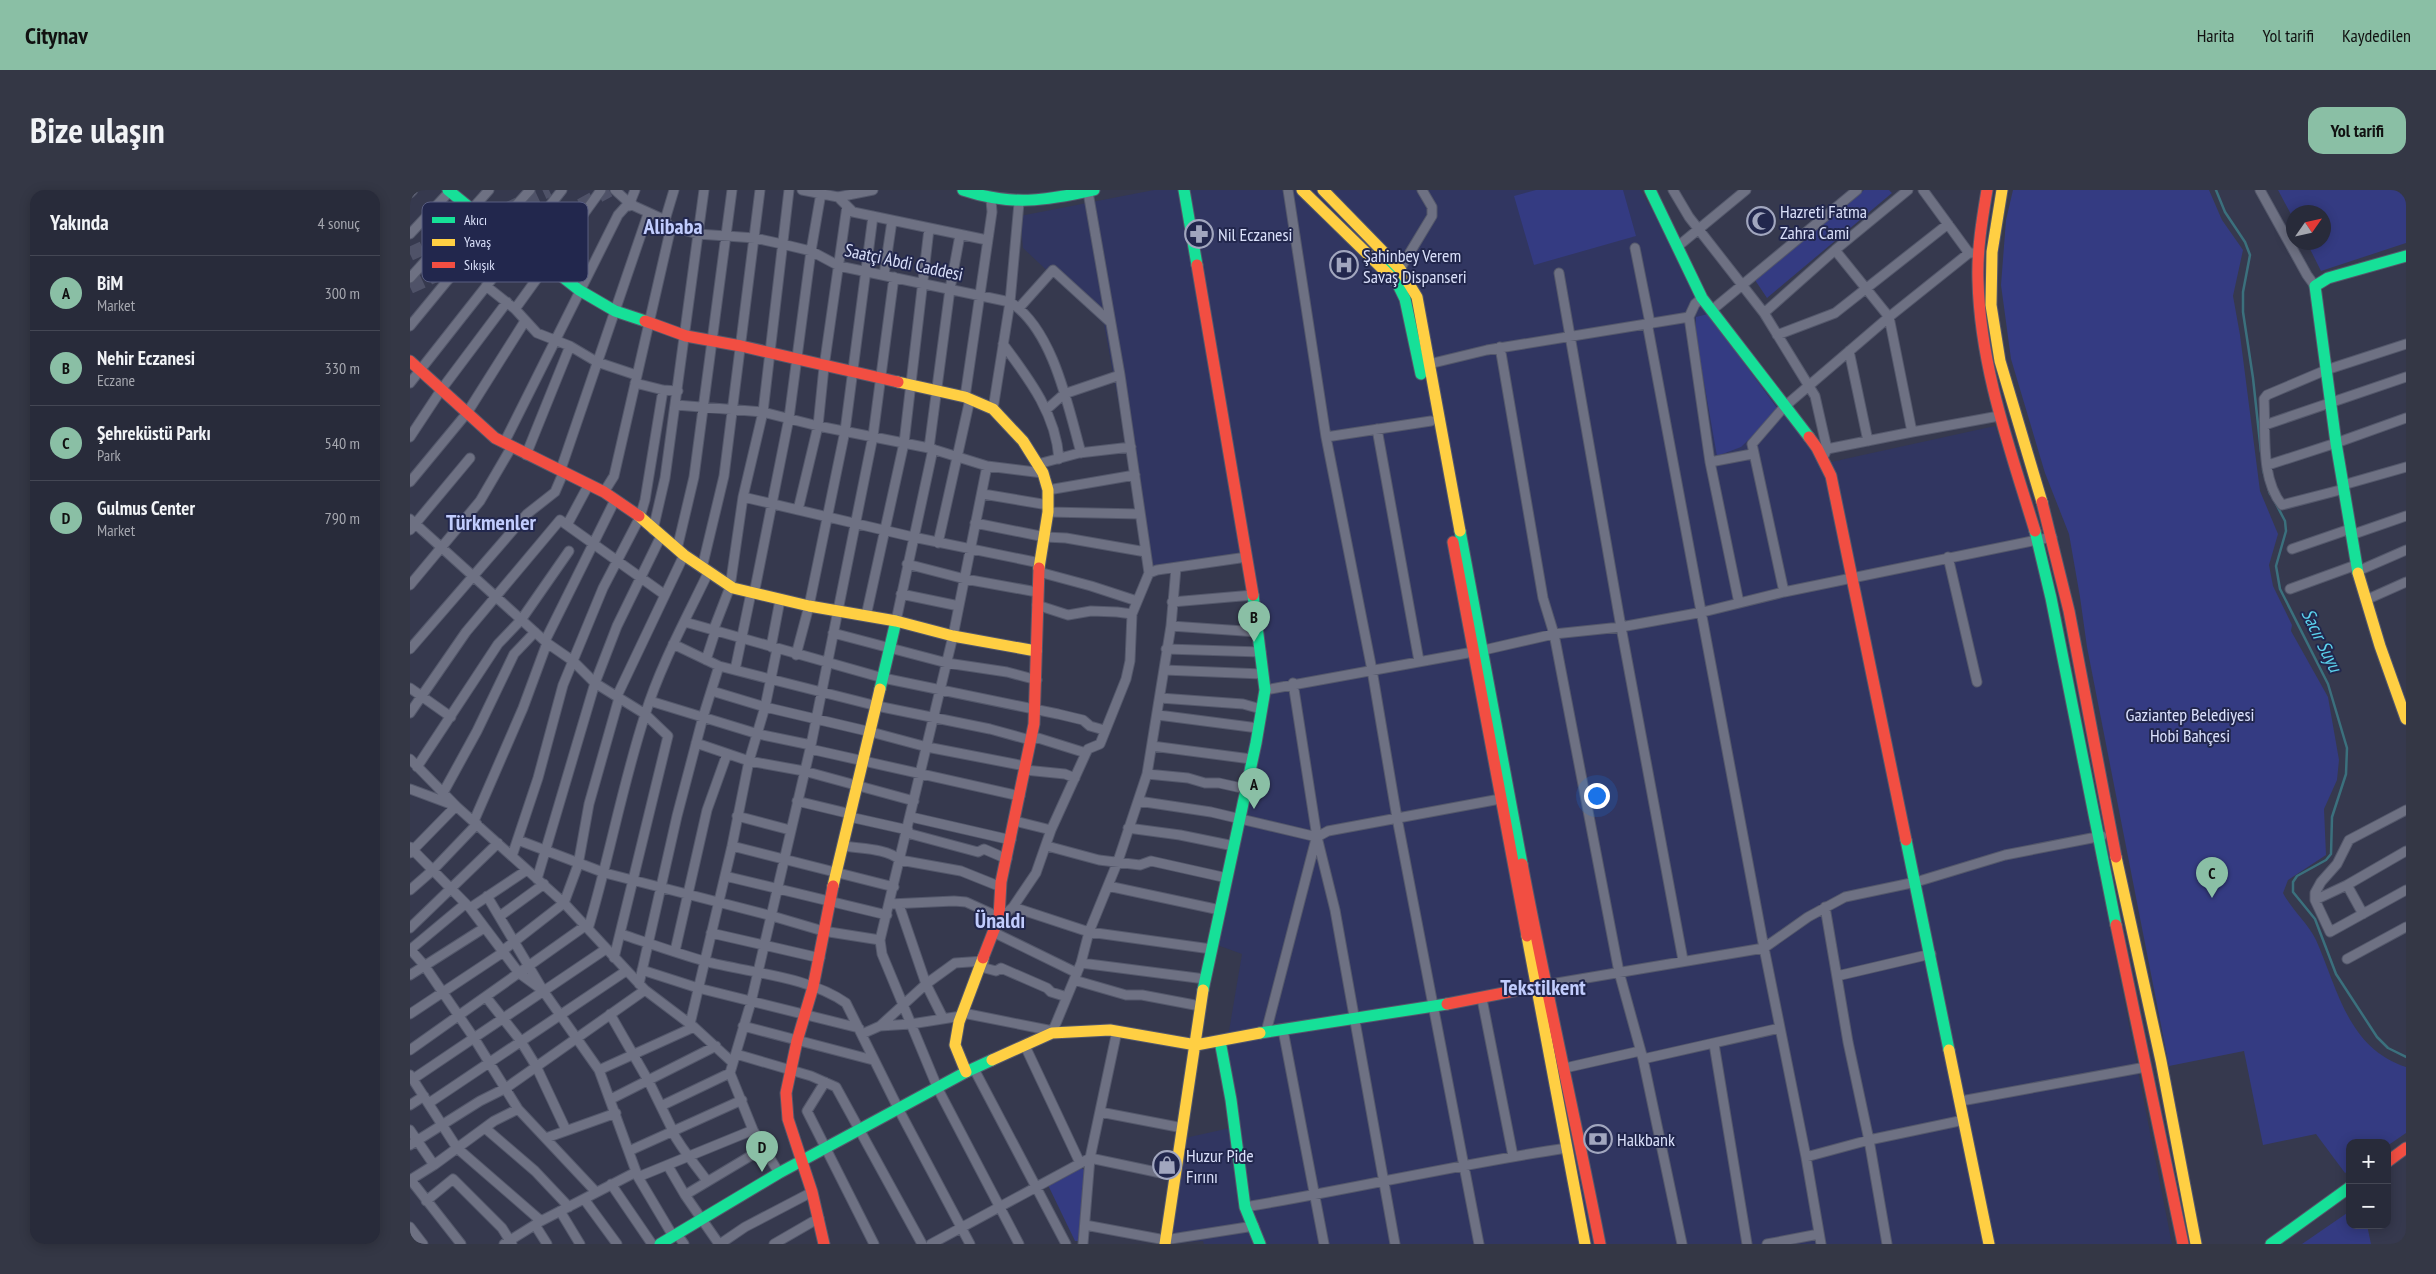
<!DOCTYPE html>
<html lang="tr">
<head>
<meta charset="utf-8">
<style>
  :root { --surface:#282b3a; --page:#343745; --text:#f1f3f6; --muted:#a5a7af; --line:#444754; --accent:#8abfa5 }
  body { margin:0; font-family:"PT Sans Narrow",sans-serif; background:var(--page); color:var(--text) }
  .controls { position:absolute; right:15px; bottom:15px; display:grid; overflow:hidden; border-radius:10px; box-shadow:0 2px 12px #0003 }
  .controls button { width:45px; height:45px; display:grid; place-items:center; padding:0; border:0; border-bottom:1px solid var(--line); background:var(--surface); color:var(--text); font:25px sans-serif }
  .compass { position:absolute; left:1876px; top:15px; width:45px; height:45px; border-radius:50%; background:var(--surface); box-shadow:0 2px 12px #0003; rotate:56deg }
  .you { position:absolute; left:1186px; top:605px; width:18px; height:18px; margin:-12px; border:4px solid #fff; border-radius:50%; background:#1a73e8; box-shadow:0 0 0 8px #1a73e833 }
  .badge { display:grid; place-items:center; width:32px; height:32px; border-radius:50%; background:var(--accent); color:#111; font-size:16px; font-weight:700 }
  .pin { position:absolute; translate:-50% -41px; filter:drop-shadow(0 1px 2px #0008) }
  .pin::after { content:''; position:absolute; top:26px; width:18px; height:15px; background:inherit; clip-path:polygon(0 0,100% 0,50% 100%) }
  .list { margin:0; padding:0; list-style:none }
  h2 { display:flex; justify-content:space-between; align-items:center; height:65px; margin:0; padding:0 20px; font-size:21px }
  h2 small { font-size:16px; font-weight:400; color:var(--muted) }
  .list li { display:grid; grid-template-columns:32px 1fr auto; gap:15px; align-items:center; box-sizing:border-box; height:75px; padding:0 20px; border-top:1px solid var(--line) }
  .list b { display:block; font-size:19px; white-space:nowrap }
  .list p { margin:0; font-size:16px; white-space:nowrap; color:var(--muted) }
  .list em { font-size:16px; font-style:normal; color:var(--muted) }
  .map { position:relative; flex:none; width:1996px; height:1054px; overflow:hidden; border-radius:15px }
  header { display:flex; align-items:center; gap:30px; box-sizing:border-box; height:70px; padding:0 25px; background:var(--accent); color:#111 }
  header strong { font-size:24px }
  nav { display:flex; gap:28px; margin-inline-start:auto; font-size:18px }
  .intro { display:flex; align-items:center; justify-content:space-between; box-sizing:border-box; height:120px; padding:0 30px }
  h1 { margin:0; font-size:35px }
  .button { padding:12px 22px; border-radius:15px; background:var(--accent); color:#111; font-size:18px; font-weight:700 }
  main { display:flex; gap:30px; padding:0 30px }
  aside { flex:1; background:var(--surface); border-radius:15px; box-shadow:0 2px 12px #0003 }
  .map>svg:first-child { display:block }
  .built { fill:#313661 }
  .green { fill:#343b82 }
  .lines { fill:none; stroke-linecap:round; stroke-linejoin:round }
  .stream { stroke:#3b707d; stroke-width:2.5 }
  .primary-tunnel { stroke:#4f5268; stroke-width:14; stroke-dasharray:14 7; stroke-linecap:butt }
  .street-casing { stroke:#54586b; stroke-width:11 }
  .fast-casing { stroke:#54586b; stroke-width:13 }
  .slow-casing { stroke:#54586b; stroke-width:13 }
  .jam-casing { stroke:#54586b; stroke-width:13 }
  .street { stroke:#6e7183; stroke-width:9 }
  .fast { stroke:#16e098; stroke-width:11 }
  .slow { stroke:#ffcf43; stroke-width:11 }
  .jam { stroke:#f24e42; stroke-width:11 }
  .labels { text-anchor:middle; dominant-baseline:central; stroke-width:4; stroke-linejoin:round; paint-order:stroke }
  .poi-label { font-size:18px; fill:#dae0fa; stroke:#22274d; text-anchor:start }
  .street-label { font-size:18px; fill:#dae0fa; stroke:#22274d }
  .park-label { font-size:18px; fill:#dde3fe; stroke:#22274d }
  .water-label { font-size:19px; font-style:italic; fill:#5bd3ee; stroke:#22274d }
  .district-label { font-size:22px; font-weight:bold; fill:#c1ccfd; stroke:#22274d }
  .key { fill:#22274d; stroke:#595e81; stroke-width:1 }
  .key-label { font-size:14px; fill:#dae0fa }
</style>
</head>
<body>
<header>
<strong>Citynav</strong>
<nav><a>Harita</a><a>Yol tarifi</a><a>Kaydedilen</a></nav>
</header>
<div class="intro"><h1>Bize ulaşın</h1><a class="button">Yol tarifi</a></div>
<main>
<aside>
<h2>Yakında<small>4 sonuç</small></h2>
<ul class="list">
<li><span class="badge">A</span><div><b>BiM</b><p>Market</p></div><em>300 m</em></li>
<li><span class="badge">B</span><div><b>Nehir Eczanesi</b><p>Eczane</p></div><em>330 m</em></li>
<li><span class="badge">C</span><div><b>Şehreküstü Parkı</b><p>Park</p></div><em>540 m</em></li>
<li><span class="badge">D</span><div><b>Gulmus Center</b><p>Market</p></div><em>790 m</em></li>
</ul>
</aside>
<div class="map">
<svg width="1996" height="1054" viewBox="0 0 1996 1054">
  <rect width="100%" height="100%" fill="#36394e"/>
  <path class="built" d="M744 0H1230L1299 113 1412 274 1585 236 1621 338 1762 1054H794L793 1051 761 1053 775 948 820 938 805 846 819 841 832 764 799 752 853 482 833 362 739 377 694 134 613 58 610 26Z"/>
  <path class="green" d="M1126 0H1213L1226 46 1124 75 1104 6Z
    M1454 0H1479L1482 3 1357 108 1345 90Z
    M1603 0H1799L1812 30 1833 60 1823 106 1830 145 1850 301 1868 344 1859 375 1863 396 1882 435 1881 441 1918 507 1929 570 1927 590 1914 619 1916 665 1878 690 1873 703C1882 720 1898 733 1906 750 1928 800 1938 858 1996 877V943L1977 956V953H1940V980L1935 983 1906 944 1853 955 1834 861 1759 876 1677 457 1670 407 1659 344 1635 283 1601 169 1591 95 1596 30Z
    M1868 0H1996V53L1911 81 1897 53 1914 52V22H1884L1883 28Z
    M1298 124 1367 218 1359 230 1331 257 1307 266 1286 147V127Z
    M670 976 676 982 671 1046 668 1051H665L637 993Z
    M1940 1021V1035H1957L1961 1054H1892Z"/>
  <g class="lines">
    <path class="stream" d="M1806 0 1815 22 1835 52 1840 65 1833 102V122L1843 188 1851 262
      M1853 280 1860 304
      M1863 308 1875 331 1876 341 1866 376 1870 399 1918 494 1937 558 1936 584 1922 627 1921 664 1916 670 1887 686 1883 692V702L1905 729 1926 784 1967 847 1978 858 1996 867"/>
    <path class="primary-tunnel" d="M0 64 139 0
      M0 97 133 36 199 0"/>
    <defs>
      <path id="street" d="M205 0 217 11
        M392 0 428 7 463 0
        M878 0 916 247 962 480 987 628 1069 1054
        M1263 0 1279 27 1354 123 1405 206 1417 259 1413 268
        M1513 0 1559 63
        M1850 0 1897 85 1905 96
        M0 3 3 0
        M428 7 443 22 577 50
        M222 15 255 30 259 36 288 44 345 48 372 54 401 61 429 76 600 112C643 139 658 216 671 263
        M219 16 222 15 221 10 225 0
        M255 30 264 0
        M0 44 41 0
        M1267 57 1336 0
        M990 79 1022 26V17L1012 0
        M1149 83 1211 437 1293 422 1374 402 1642 347
        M474 85 482 31
        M0 88 79 0
        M76 96 105 119 127 143 160 156 187 172 226 185
        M1292 108 1285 114 1279 127 1300 272 1329 413
        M609 118 643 80 700 132
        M105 119 191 0
        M1302 120 1447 0
        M1354 123 1425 60 1498 0
        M0 136 37 91 120 0
        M1367 145 1425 123 1538 34
        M593 154C619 189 646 224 649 269
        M1090 157 1133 408 1144 444 1209 782 1233 869 1272 1054
        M1439 161 1458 251
        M1019 174 1077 160 1279 127
        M0 193 152 0
        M225 193 253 200 268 201
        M555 207 582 22 581 10
        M266 215 353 222 408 236 519 258 577 276 633 283
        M583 219 600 112 609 13
        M637 219 654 204 710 185
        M1855 235 1996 187
        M967 239 1009 471
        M1502 242 1589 226
        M0 247 31 200 97 112
        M916 247 1021 231
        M94 253 208 25 217 15
        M519 258 540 99 550 45
        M1417 259 1502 242 1479 127 1559 63H1568
        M116 265 160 156
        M1300 272 1342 264
        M628 274 669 263 721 257
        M1858 275 1926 253 1996 228
        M577 276 543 446 470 750 472 764 528 899 609 1054
        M151 279 238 24
        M0 292 57 223 115 131
        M1933 295 1996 277
        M1934 299 1872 315C1850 288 1856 243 1854 209L1857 205 1916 180 1996 154
        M638 300 725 285
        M194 302 204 286 261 37
        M573 304 638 315
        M333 307 503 347 630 373
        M388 320 408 236 414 177 437 16
        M638 322 730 324
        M0 329 137 453 163 471 185 493 235 524 258 546 204 768
        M565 333 635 347 656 348 736 362
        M157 335 179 294
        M0 340 60 268
        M243 340 255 288 294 0
        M1941 345 1996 326
        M528 353 560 209
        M267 359 284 287 322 0
        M1882 359 1940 339
        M1538 367 1567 492
        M497 374 555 389 627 402
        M292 378 314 286 350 0
        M1948 381 1996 360
        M629 382 681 396 727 411
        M739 383 747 380 837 367
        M0 395 70 311 101 258
        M1880 399 1946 375
        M1374 402 1342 254 1374 217 1479 127 1425 60
        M344 404 379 228 401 61 411 3
        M491 404 549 416
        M1958 409 1996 392
        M762 412 843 405
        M627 415 658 425 681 421 707 422 722 424
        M456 426 494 253 519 39
        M486 431 523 259
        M275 432 473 488 648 524 673 530 680 536 694 540
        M761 436 848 442
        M303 441 320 397 333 307 353 222 379 0
        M423 443 537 473 597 482 627 490
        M135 451 205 310
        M263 454 309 476 360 489 467 516 580 539 620 550 628 548 676 563
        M361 457 370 410
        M0 459 117 324 145 302 154 281
        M756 459 851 462
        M386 465 399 416 435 241 463 26
        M296 470 305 442
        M325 480 341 403
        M754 480 852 484
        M883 493 907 647 925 720 985 1054
        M0 498 41 527
        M855 500 1074 460 1144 444 1211 437 1273 770
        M302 501 355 517 461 542
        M207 506 274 365
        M750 508 833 514 851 519
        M240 511 348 544 401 555
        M0 523 56 442 150 330 255 405
        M748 525 848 538
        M461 542 517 557 615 576
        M286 553 339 571 394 581 504 611
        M742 556 841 569
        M400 559 610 606
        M0 569 46 616 154 713 235 800 284 837 322 872
        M7 577 88 454 111 430 159 361
        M615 580 655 584 665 588
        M737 584 778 588 795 593H809L836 599
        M0 599 46 616 0 663
        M33 603 67 541 104 464 125 442
        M387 611 441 624
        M728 611 801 622 907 647 918 641 1090 609
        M1996 620 1939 650 1927 674 1911 692 1905 703V710L1920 742 1996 700
        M327 626 380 640
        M440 627 498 640
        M501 627 601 650
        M64 631 113 518 137 453
        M605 631 641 640
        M718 638 770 645 824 656
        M497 643 568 662 574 659 597 669
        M108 650 195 683 362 726 413 741 470 750
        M322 656 484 697
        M434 656C451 659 476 658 490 670L551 681 591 697
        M637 656 689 670 730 675 741 671 817 688
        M0 657 60 718 109 783 131 799
        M102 666 128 588 153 495 193 398 230 327 235 310 253 200
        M315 686 477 725
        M127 689 185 493 207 436 251 346
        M1937 695 1953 724
        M698 696 810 720
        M0 700 23 680 67 634
        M77 706 134 802 189 880 228 987 263 1046
        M1905 710 1937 695 1996 661
        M480 714 544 711 556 712 589 727 593 726 603 717 626 683 641 640 676 563 678 559 690 554 716 489 720 471 722 424 739 383 710 185 678 2
        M489 715 516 794 533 828
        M603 717 679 742 801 759
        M1415 717 1438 852 1459 950 1554 930
        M60 718 117 680
        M90 726 134 694
        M0 738 88 653
        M178 739C199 669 212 596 235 525 250 476 276 429 298 383
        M301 743 410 768
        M585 743 667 783
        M211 744C238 753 266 763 294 771 339 783 398 786 436 813L489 920 560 1054
        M0 759 14 775 64 848 108 919 186 1002
        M1 759 55 714
        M265 761 297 620 317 564
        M91 762 154 713 168 675 179 614 209 508
        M1937 769 1996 737
        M671 773 795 789
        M571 777 586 781 591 778 637 798 641 802 657 807
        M232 780 288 798 449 838
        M0 785 74 738
        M1427 786 1521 764
        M664 790 716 805H732L790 816
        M229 794 267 626 293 527 309 476
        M1135 795 1354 758 1238 138 1240 133 1225 58
        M76 807 110 850 126 876 156 940
        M1072 809 1103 966
        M553 823 643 841
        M0 824 92 763
        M200 824 239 892 263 941
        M280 834 322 656 339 571 355 517 367 459
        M333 836 463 870
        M470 836 501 834 551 826
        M873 840 914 1054
        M856 842 906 649
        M642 843 671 773 679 742 708 671 737 584 761 436 766 378
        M452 844 470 836 516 794 545 773 574 771
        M1304 854 1337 1054
        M615 856 670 973
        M0 860 175 736
        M326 864 401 886 426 897 512 1054
        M1233 869 1370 838
        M1155 878 1230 861
        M564 879 656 1054
        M189 880 284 837
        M0 885 47 958 131 1031
        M3 889 196 759
        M415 892 397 921 464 1054
        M201 909 306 856
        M1551 911 1736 877
        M19 913 216 781
        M0 915 14 906
        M251 916 320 883
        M690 922 773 938
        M75 938 125 981 159 1017
        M0 940 24 975
        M262 941C272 960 285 974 297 991
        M136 948 206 923
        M0 955 70 911 96 898 235 800
        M219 961 332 910
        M1396 967 1411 1054
        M258 976 275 1005 309 1054
        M369 983 343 940 320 883 341 812 401 555 463 246 484 87
        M228 987 343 940
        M0 989 51 1054
        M0 990 24 975 84 931 108 919
        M201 994 242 1054
        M275 1005 352 959
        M174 1009 207 1054
        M16 1011 43 989 92 1038 102 1054
        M835 1017C943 999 1049 974 1157 958
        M150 1021 170 1054
        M125 1035 137 1054
        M675 1035 755 1050 844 1036
        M0 1037 13 1054
        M267 1044 274 1054
        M94 1054 131 1031 226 982
        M310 1054 335 1037 402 1002
        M364 1054 409 1028
        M521 1054 680 968 765 986
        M673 1054 680 968 707 841
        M1357 1054 1409 1044
        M1477 1054 1459 950 1396 967 1354 758 1398 727 1435 707 1506 692 1595 665 1692 646"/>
      <path id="fast" d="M38 0 107 56 136 74 169 100 205 121 235 131
        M553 0C601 16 635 11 684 0
        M774 0 787 75
        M1240 0 1292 108 1399 247
        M980 78 995 109 1011 184
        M1050 341 1112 674
        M1625 341 1641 408 1706 735
        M1948 383 1926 253 1905 96 1918 88 1996 66
        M470 499 486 431
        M1496 650 1539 860
        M793 800 846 553 855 500 843 405
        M850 843 1037 814
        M810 851 821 910 835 1017 850 1054
        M250 1054 369 983 556 882 582 870
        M1861 1054 1940 997"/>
      <path id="slow" d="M892 0 983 89
        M913 0 990 79 1007 107 1050 341
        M1592 0 1582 62 1581 115 1590 171 1632 312
        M488 192 555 207 583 219 613 251 633 283 638 300V322L629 378
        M229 326 274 365 323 398 399 416 486 431 543 446 626 461
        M1948 383 1970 456 1996 529
        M1706 667 1751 871 1786 1054
        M423 696 470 499
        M1117 746 1175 1054
        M1539 860 1579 1054
        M582 870 642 843 700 840 786 855 850 843
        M556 882 545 855 549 832 573 768
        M755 1054 793 800"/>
      <path id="jam" d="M1577 0C1572 30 1567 60 1568 90 1570 177 1600 259 1625 341
        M787 75 843 405
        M235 131 276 146 331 156 488 192
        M0 171 85 248 194 302 229 326
        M1399 247 1407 258 1421 286 1496 650
        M1632 312 1659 421 1706 667
        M1043 352 1117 746
        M1112 674C1136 801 1165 927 1190 1054
        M1706 735 1773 1054
        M573 768 589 727 591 692 624 534 629 378
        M1037 814 1135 795
        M1977 972 1996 958
        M414 1054 402 1002 378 929 376 903 387 851 403 797 423 696"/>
    </defs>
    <use href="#street" class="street-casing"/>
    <use href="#fast" class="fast-casing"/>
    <use href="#slow" class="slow-casing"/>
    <use href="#jam" class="jam-casing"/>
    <use href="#street" class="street"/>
    <use href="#fast" class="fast"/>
    <use href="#slow" class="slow"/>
    <use href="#jam" class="jam"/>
  </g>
  <defs>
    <symbol id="mosque-ring" viewBox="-11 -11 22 22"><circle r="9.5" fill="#22274d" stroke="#a1a6be" stroke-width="1.5"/><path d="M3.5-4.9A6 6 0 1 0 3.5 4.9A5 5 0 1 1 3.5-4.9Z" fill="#a1a6be"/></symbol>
    <symbol id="pharmacy-ring" viewBox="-11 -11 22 22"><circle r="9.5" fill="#22274d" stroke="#a1a6be" stroke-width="1.5"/><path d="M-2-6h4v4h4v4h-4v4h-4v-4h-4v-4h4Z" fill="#a1a6be"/></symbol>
    <symbol id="hospital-ring" viewBox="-11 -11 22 22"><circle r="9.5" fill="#22274d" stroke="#a1a6be" stroke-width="1.5"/><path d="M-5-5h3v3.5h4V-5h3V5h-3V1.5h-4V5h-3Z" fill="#a1a6be"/></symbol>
    <symbol id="bank-ring" viewBox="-11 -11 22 22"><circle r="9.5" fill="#22274d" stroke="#a1a6be" stroke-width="1.5"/><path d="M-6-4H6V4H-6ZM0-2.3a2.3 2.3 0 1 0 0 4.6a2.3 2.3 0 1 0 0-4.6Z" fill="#a1a6be"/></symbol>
    <symbol id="shop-ring" viewBox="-11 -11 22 22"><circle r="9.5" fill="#22274d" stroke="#a1a6be" stroke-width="1.5"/><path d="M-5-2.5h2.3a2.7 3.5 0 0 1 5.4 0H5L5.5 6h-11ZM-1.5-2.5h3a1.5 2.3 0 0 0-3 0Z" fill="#a1a6be"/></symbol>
  </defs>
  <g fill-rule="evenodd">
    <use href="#mosque-ring" x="1335" y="15" width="32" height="32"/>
    <use href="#pharmacy-ring" x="773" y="28" width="32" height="32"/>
    <use href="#hospital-ring" x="918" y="59" width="32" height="32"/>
    <use href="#bank-ring" x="1172" y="933" width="32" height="32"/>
    <use href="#shop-ring" x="741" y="959" width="32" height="32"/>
  </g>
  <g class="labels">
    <g class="poi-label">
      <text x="1370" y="21">Hazreti Fatma<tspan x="1370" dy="21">Zahra Cami</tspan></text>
      <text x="808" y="44">Nil Eczanesi</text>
      <text x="953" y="65">Şahinbey Verem<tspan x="953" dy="21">Savaş Dispanseri</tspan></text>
      <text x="1207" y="949">Halkbank</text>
      <text x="776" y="965">Huzur Pide<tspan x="776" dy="21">Fırını</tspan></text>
    </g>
    <g class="street-label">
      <text transform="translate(494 72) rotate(12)">Saatçi Abdi Caddesi</text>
    </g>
    <g class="park-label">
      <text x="1780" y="524">Gaziantep Belediyesi<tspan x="1780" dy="21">Hobi Bahçesi</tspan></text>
    </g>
    <g class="water-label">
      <text transform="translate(1912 450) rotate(64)">Sacır Suyu</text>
    </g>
    <g class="district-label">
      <text x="263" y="36">Alibaba</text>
      <text x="81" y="332">Türkmenler</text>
      <text x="590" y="730">Ünaldı</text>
      <text x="1133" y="797">Tekstilkent</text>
    </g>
  </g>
  <rect x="12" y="12" width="166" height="80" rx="8" class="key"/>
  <rect x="22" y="27" width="23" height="6" fill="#16e098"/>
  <rect x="22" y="49" width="23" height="7" fill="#ffcf43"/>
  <rect x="22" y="72" width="23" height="6" fill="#f24e42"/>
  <g class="key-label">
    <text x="54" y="35">Akıcı</text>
    <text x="54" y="57">Yavaş</text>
    <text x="54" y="80">Sıkışık</text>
  </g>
</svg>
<div class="controls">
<button>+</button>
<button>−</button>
</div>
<svg class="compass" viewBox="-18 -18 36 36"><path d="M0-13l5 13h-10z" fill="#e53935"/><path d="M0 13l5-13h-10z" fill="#a5a7af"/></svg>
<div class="you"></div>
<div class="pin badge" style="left:844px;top:619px">A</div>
<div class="pin badge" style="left:844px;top:452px">B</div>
<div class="pin badge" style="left:1802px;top:708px">C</div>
<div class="pin badge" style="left:352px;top:982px">D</div>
</div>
</main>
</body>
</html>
